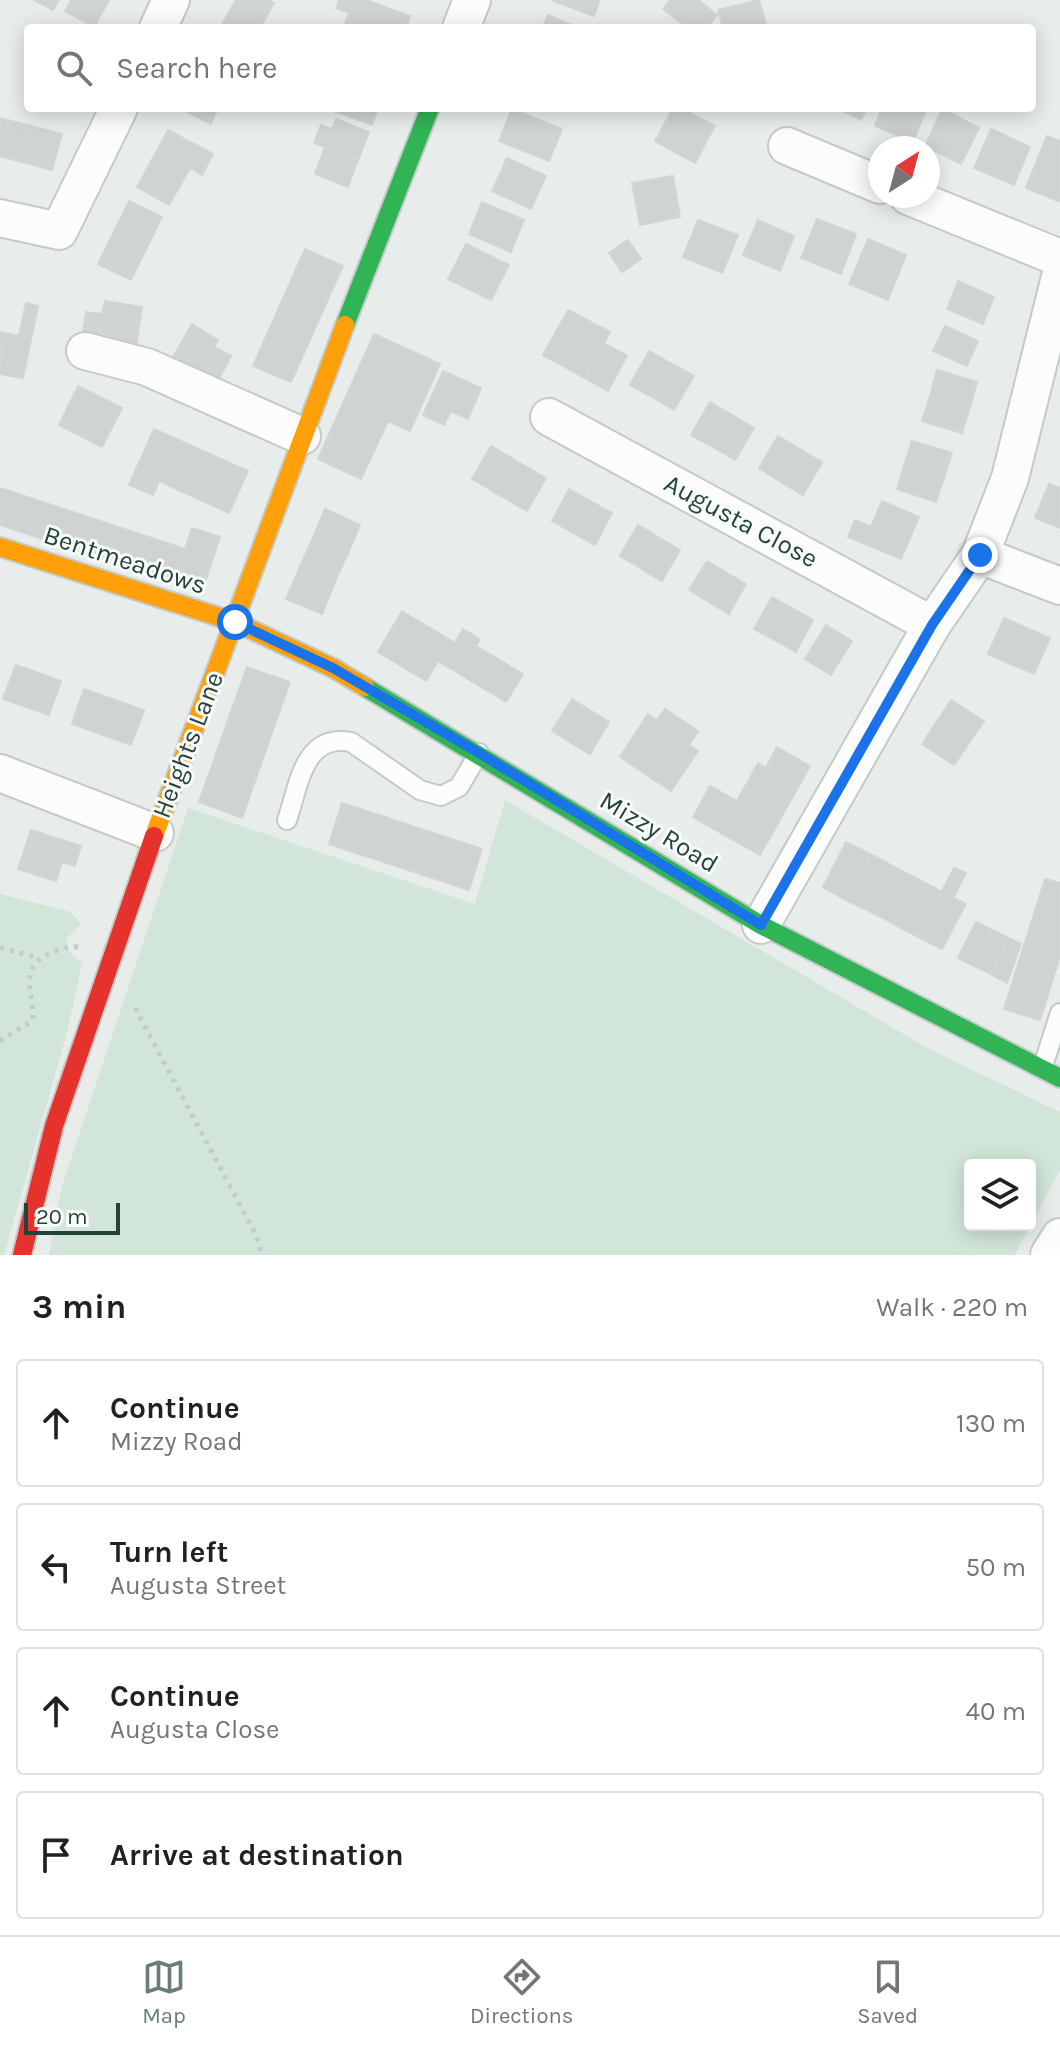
<!DOCTYPE html>
<html lang="en">
<head>
<meta charset="utf-8">
<style>
  :root { --surface:#fff; --page:#f2f2f2; --text:#202124; --muted:#757577; --line:#e0e0e0; --accent:#697e78 }
  body { margin:0; font-family:Karla,sans-serif; background:var(--page); color:var(--text) }
  .controls { position:absolute; right:24px; bottom:24px; display:grid; overflow:hidden; border-radius:8px; box-shadow:0 4px 20px #0003 }
  .controls button { width:72px; height:72px; display:grid; place-items:center; padding:0; border:0; border-bottom:2px solid var(--line); background:var(--surface); color:var(--text); font:40px sans-serif }
  .compass { position:absolute; left:868px; top:136px; width:72px; height:72px; border-radius:50%; background:var(--surface); box-shadow:0 4px 20px #0003; rotate:36deg }
  .scale { position:absolute; left:24px; bottom:20px; width:96px; box-sizing:border-box; padding-left:8px; border:4px solid #24423a; border-top:0; font-size:22px; line-height:28px; white-space:nowrap; color:#24423a; -webkit-text-stroke:6px #f7fbf9; paint-order:stroke }
  .stop { position:absolute; width:24px; height:24px; margin:-18px; border:6px solid #1a73e8; border-radius:50%; background:#fff }
  .stop.end { background:#1a73e8; border-color:#fff; box-shadow:0 2px 8px #0008 }
  .list { margin:0; padding:0; list-style:none }
  h2 { display:flex; justify-content:space-between; align-items:center; height:104px; margin:0; padding:0 32px; font-size:34px }
  h2 small { font-size:26px; font-weight:400; color:var(--muted) }
  .list li { display:grid; grid-template-columns:52px 1fr auto; gap:24px; align-items:center; box-sizing:border-box; height:128px; margin:0 16px 16px; padding:0 16px; border:2px solid var(--line); border-radius:8px }
  .list b { display:block; font-size:30px; white-space:nowrap }
  .list p { margin:0; font-size:26px; white-space:nowrap; color:var(--muted) }
  .list em { font-size:26px; font-style:normal; color:var(--muted) }
  .icon { flex:none; width:44px; height:44px; fill:none; stroke:currentColor; stroke-width:2; stroke-linecap:round; stroke-linejoin:round }
  .map { position:relative; flex:none; width:1060px; height:1255px; overflow:hidden }
  .search { position:absolute; background:var(--surface); box-shadow:0 4px 20px #0003; left:24px; right:24px; top:24px; height:88px; display:flex; align-items:center; gap:20px; box-sizing:border-box; padding:0 28px; border-radius:8px; color:var(--muted); font-size:30px }
  .sheet { height:680px; background:var(--surface) }
  nav { display:flex; justify-content:space-around; align-items:center; box-sizing:border-box; height:112px; border-top:2px solid var(--line); background:var(--surface); font-size:22px; color:var(--muted) }
  nav a { display:grid; justify-items:center; gap:4px }
  nav .on { color:var(--accent) }
  .map>svg:first-child { display:block }
  .green { fill:#d1e6d8; fill-rule:evenodd }
  .building { fill:#cfd4d2; stroke:#d1d6d4; stroke-width:2 }
  .lines { fill:none; stroke-linecap:round; stroke-linejoin:round }
  .lane-casing { stroke:#c5cac8; stroke-width:22 }
  .street-casing { stroke:#c5cac8; stroke-width:40 }
  .fast-casing { stroke:#c3cbc8; stroke-width:22 }
  .slow-casing { stroke:#c3cbc8; stroke-width:22 }
  .jam-casing { stroke:#c3cbc8; stroke-width:22 }
  .path { stroke:#c3ccca; stroke-width:5; stroke-dasharray:4 6; stroke-linecap:butt }
  .lane { stroke:#fcfcfc; stroke-width:18 }
  .street { stroke:#fcfcfc; stroke-width:36 }
  .fast { stroke:#30b455; stroke-width:18 }
  .slow { stroke:#ff9f0a; stroke-width:18 }
  .jam { stroke:#e5322d; stroke-width:18 }
  .route { stroke:#1a73e8; stroke-width:10 }
  .labels { text-anchor:middle; dominant-baseline:central; stroke-width:6; stroke-linejoin:round; paint-order:stroke }
  .street-label { font-size:26px; fill:#24423a; stroke:#f7fbf9 }
</style>
</head>
<body>
<div class="map">
<svg width="1060" height="1255" viewBox="0 0 1060 1255">
  <rect width="100%" height="100%" fill="#e8edeb"/>
  <path class="green" d="M505 800 931 1050 1060 1112V1170L1015 1255H49L61 1189 188 808 475 904ZM970 1165H1030V1225H970Z
    M0 894 71 912 81 924 66 939C68 952 72 956 82 963L68 1029 4 1255H0Z"/>
  <path class="building" d="M34 0H59L53 10Z
    M71 0H109L94 27 65 11Z
    M236 0H268L274 3 260 28H220Z
    M339 0H366L410 16 406 28H348L344 27 349 13 336 8Z
    M551 0H600L594 16Z
    M670 0H698L717 15 707 28H687L663 9Z
    M759 0 767 28H723L718 10Z
    M548 15 578 28H542Z
    M179 108H218L211 124Z
    M326 108H378L372 125Z
    M673 108H680L715 126 695 163 655 141Z
    M837 108H867L861 120Z
    M882 108H927L913 142 875 126Z
    M512 109 562 129 549 161 499 141Z
    M942 109 979 128 961 164 925 146Z
    M0 118 62 134 52 170 0 156Z
    M336 119 369 132 358 160 314 143 321 125 332 129Z
    M991 129 1030 147 1014 185 974 168Z
    M168 130 213 154 202 175 190 168 169 205 137 187Z
    M1047 136 1060 141V202L1026 188Z
    M325 147 358 160 348 187 315 174Z
    M507 158 546 176 531 209 492 191Z
    M673 176 680 217 640 225 632 183Z
    M129 201 162 217 131 280 98 264Z
    M482 202 524 220 511 252 469 234Z
    M817 219 856 234 841 274 801 258Z
    M698 220 738 235 722 273 683 257Z
    M758 220 794 236 780 271 743 255Z
    M868 239 906 255 888 300 849 284Z
    M628 240 641 259 622 272 609 253Z
    M466 244 509 265 491 300 448 279Z
    M305 249 343 266 291 382 253 366Z
    M958 281 994 297 983 324 947 309Z
    M105 301 142 307 136 347 82 338 86 312 102 314Z
    M26 303 38 306 23 378 0 374 6 333 19 336Z
    M568 310 610 332 585 378 543 355Z
    M192 324 218 340 214 347 231 356 215 386 171 361Z
    M945 326 978 341 967 366 933 351Z
    M0 332 6 333 0 365Z
    M374 334 440 364 410 431 388 421 361 479 318 459Z
    M604 343 627 356 608 391 585 378Z
    M649 351 672 364 652 397 630 385Z
    M672 364 694 376 674 410 652 397Z
    M937 370 977 382 970 407 930 396Z
    M443 371 481 388 468 419 451 411 444 425 423 415Z
    M78 386 122 408 102 447 59 425Z
    M930 396 970 407 962 433 922 421Z
    M710 402 732 415 713 447 691 435Z
    M732 415 754 428 735 460 713 447Z
    M154 429 248 471 229 513 159 481 153 495 129 485Z
    M778 436 800 449 781 482 759 468Z
    M912 441 952 453 944 478 904 465Z
    M491 446 546 478 527 511 472 479Z
    M800 449 822 462 803 495 781 482Z
    M904 465 944 478 936 502 897 489Z
    M1049 484 1060 488V528L1035 518Z
    M0 488 185 549 192 528 220 537 202 592 0 525Z
    M569 489 612 513 595 545 552 521Z
    M882 501 919 517 901 559 848 537 855 520 871 527Z
    M325 509 360 525 349 551 314 535Z
    M638 525 680 550 662 581 620 556Z
    M314 535 349 551 338 575 303 560Z
    M303 560 338 575 322 614 286 599Z
    M707 561 746 584 729 614 689 590Z
    M772 597 813 620 796 652 754 629Z
    M402 611 455 643 463 629 480 639 476 646 523 674 506 702 438 661 426 681 378 652Z
    M1004 618 1050 638 1034 674 988 654Z
    M826 625 852 641 831 675 805 659Z
    M16 665 61 681 49 715 3 699Z
    M247 667 290 682 242 818 199 802Z
    M84 689 144 710 131 745 72 724Z
    M572 699 609 722 590 754 552 731Z
    M951 700 984 721 954 765 922 744Z
    M665 709 698 731 689 745 698 751 671 791 620 757 648 714 657 720Z
    M777 747 810 766 760 855 693 817 710 786 737 801 758 763 766 768Z
    M342 803 482 849 469 890 329 844Z
    M31 830 81 846 75 866 62 862 56 881 18 869Z
    M846 842 870 854 846 900 823 887Z
    M870 854 894 867 871 912 846 900Z
    M894 867 918 879 894 924 871 912Z
    M954 868 966 873 953 898 966 904 942 949 918 937Z
    M918 879 942 892 918 937 894 924Z
    M1045 879 1060 883V956L1040 1020 1004 1009Z
    M976 922 992 930 974 966 958 958Z
    M992 930 1009 938 991 974 974 966Z
    M1009 938 1021 944 1007 983 991 974Z"/>
  <g class="lines">
    <defs>
      <path id="lane" d="M287 820C299 786 303 733 351 742L420 790 441 796 459 787 479 753
        M1042 1069 1060 1013"/>
      <path id="street" d="M158 28 171 0
        M461 28 472 0
        M787 146 880 185
        M908 196 1060 258
        M0 218 59 231 119 108
        M85 351 147 367 302 436
        M549 417 932 625
        M980 555 1060 586
        M0 773 155 833
        M761 925 932 625 980 555 1010 478 1060 277
        M1049 1255 1060 1237"/>
      <path id="fast" d="M345 325 430 108
        M365 687 761 925 1060 1078"/>
      <path id="slow" d="M0 547 235 622 333 668 365 687
        M154 836 345 325"/>
      <path id="jam" d="M22 1255 54 1126 154 836"/>
    </defs>
    <use href="#lane" class="lane-casing"/>
    <use href="#street" class="street-casing"/>
    <use href="#fast" class="fast-casing"/>
    <use href="#slow" class="slow-casing"/>
    <use href="#jam" class="jam-casing"/>
    <path class="path" d="M0 948 37 957
      M135 1008 256 1235 262 1255
      M0 1041 33 1020C33 990 18 965 53 952 62 948 68 946 78 947"/>
    <use href="#lane" class="lane"/>
    <use href="#street" class="street"/>
    <use href="#fast" class="fast"/>
    <use href="#slow" class="slow"/>
    <use href="#jam" class="jam"/>
  </g>
  <g class="lines">
    <path class="route" d="M235 622 333 668 479 753 761 925 932 625 980 555"/>
  </g>
  <g class="labels">
    <g class="street-label">
      <text transform="translate(741 521) rotate(28)">Augusta Close</text>
      <text transform="translate(125 560) rotate(18)">Bentmeadows</text>
      <text transform="translate(188 745) rotate(-69)">Heights Lane</text>
      <text transform="translate(659 832) rotate(31)">Mizzy Road</text>
    </g>
  </g>
</svg>
<div class="controls">
<button><svg class="icon" aria-label="layers" viewBox="0 0 24 24"><path d="M12 4l9 5-9 5-9-5zM3 14l9 5 9-5"/></svg></button>
</div>
<svg class="compass" viewBox="-18 -18 36 36"><path d="M0-13l5 13h-10z" fill="#e53935"/><path d="M0 13l5-13h-10z" fill="#757577"/></svg>
<div class="scale">20 m</div>
<div class="stop" style="left:235px;top:622px"></div>
<div class="stop end" style="left:980px;top:555px"></div>
<div class="search"><svg class="icon" aria-label="search" viewBox="0 0 24 24"><circle cx="10" cy="10" r="6"/><path d="M15 15l6 6"/></svg>Search here</div>
</div>
<section class="sheet">
<h2>3 min<small>Walk · 220 m</small></h2>
<ul class="list">
<li><svg class="icon" aria-label="ahead" viewBox="0 0 24 24"><path d="M12 20V5M6 11l6-6 6 6"/></svg><div><b>Continue</b><p>Mizzy Road</p></div><em>130 m</em></li>
<li><svg class="icon" aria-label="left" viewBox="0 0 24 24"><path d="M17 20v-9H6M10 6l-5 5 5 5"/></svg><div><b>Turn left</b><p>Augusta Street</p></div><em>50 m</em></li>
<li><svg class="icon" aria-label="ahead" viewBox="0 0 24 24"><path d="M12 20V5M6 11l6-6 6 6"/></svg><div><b>Continue</b><p>Augusta Close</p></div><em>40 m</em></li>
<li><svg class="icon" aria-label="arrive" viewBox="0 0 24 24"><path d="M6 21V4h12l-3 4 3 4H6"/></svg><div><b>Arrive at destination</b></div></li>
</ul>
</section>
<nav>
<a class="on"><svg class="icon" aria-label="map" viewBox="0 0 24 24"><path d="M3 6l6-2 6 2 6-2v14l-6 2-6-2-6 2zM9 4v14M15 6v14"/></svg>Map</a>
<a><svg class="icon" aria-label="directions" viewBox="0 0 24 24"><path d="M12 3l9 9-9 9-9-9zM9 14v-3h6M13 9l2 2-2 2"/></svg>Directions</a>
<a><svg class="icon" aria-label="saved" viewBox="0 0 24 24"><path d="M7 4h10v16l-5-4-5 4z"/></svg>Saved</a>
</nav>
</body>
</html>
